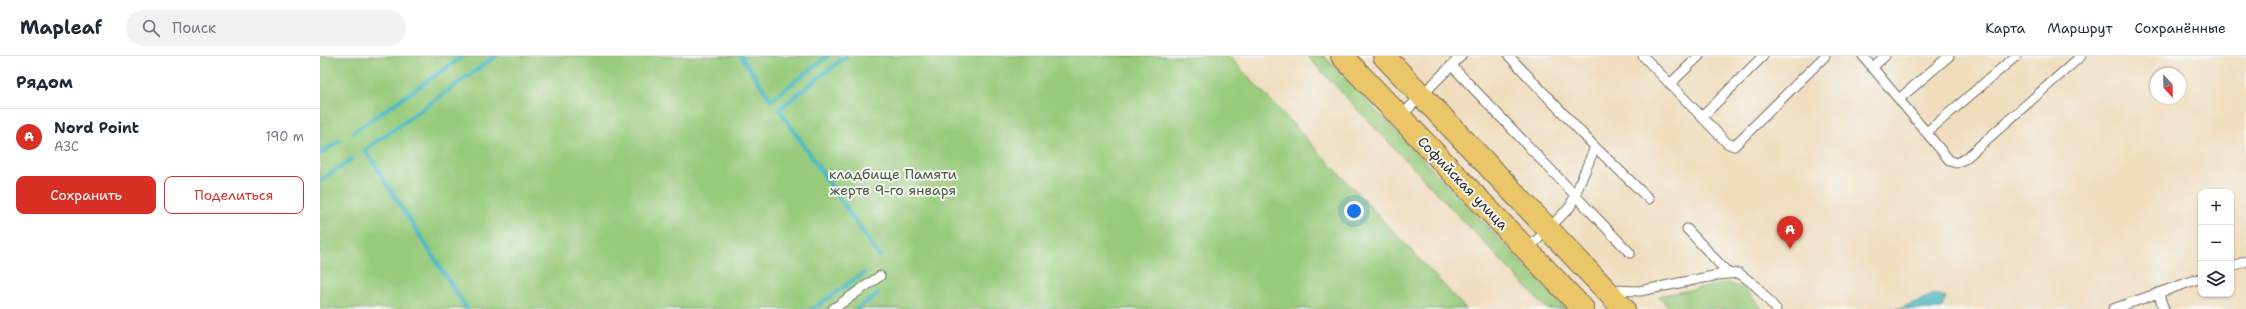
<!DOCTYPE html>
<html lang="ru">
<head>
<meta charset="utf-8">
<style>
  :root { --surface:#fff; --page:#f2f2f3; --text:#1f2937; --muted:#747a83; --line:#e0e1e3; --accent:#d93025 }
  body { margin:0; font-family:"Shantell Sans",sans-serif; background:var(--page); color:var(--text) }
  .controls { position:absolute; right:12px; bottom:12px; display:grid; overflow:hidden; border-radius:8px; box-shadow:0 1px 3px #0004 }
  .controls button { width:36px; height:36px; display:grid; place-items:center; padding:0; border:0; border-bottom:1px solid var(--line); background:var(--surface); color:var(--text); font:20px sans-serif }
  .compass { position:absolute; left:1830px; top:12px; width:36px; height:36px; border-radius:50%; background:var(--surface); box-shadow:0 1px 3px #0004; rotate:158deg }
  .you { position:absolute; left:1034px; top:155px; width:14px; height:14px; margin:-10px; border:3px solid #fff; border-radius:50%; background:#1a73e8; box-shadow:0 0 0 6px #1a73e833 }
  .badge { display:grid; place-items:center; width:26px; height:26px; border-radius:50%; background:var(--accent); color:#fff; font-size:13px; font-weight:700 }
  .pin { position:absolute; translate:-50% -33px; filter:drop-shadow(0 1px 2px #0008) }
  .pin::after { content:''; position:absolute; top:21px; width:14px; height:12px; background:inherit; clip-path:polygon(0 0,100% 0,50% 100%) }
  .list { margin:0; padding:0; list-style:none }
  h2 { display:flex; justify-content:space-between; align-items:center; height:52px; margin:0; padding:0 16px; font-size:17px }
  h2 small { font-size:13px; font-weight:400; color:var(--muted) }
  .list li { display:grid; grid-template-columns:26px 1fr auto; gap:12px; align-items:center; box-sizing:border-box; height:56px; padding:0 16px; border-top:1px solid var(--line) }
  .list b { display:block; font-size:15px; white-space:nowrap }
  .list p { margin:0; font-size:13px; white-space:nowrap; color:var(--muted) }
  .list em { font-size:13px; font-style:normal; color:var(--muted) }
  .actions { display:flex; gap:8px; padding:12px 16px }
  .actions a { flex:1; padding:9px 0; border:1px solid var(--accent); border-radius:8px; text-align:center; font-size:14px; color:var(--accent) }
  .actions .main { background:var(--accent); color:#fff }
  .icon { flex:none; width:22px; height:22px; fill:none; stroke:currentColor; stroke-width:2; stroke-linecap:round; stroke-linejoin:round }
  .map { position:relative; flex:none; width:1926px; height:253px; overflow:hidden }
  header { display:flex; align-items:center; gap:24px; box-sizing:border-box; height:56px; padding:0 20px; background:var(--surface); border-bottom:1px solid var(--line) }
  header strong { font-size:19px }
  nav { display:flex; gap:22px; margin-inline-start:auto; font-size:14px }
  .search { width:280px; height:36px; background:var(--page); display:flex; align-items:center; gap:10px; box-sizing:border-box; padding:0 14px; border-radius:22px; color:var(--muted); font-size:15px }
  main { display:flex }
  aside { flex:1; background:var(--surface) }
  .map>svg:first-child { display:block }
  .green { fill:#97ca7a; stroke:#617a52 }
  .water { fill:#4bb9c3; stroke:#3b7277 }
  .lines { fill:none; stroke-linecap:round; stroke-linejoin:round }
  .stream { stroke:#4bb9c3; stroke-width:4.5 }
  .lane-casing { stroke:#70695e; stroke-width:11 }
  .primary-casing { stroke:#70695e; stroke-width:24 }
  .lane { stroke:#fff; stroke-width:9 }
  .primary { stroke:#ebc669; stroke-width:22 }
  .labels { text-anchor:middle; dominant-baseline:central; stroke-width:4; stroke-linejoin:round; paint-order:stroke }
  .park-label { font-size:14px; fill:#4b5b43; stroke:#f6f6f2 }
  .street-label { font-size:14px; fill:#2b2b2b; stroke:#f6f6f2 }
</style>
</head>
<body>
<header>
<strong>Mapleaf</strong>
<div class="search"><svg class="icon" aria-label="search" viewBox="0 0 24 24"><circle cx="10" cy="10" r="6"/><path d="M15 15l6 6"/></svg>Поиск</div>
<nav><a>Карта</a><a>Маршрут</a><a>Сохранённые</a></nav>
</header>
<main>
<aside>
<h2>Рядом<small></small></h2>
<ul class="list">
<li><span class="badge">A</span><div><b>Nord Point</b><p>АЗС</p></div><em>190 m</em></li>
</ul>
<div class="actions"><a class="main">Сохранить</a><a>Поделиться</a></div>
</aside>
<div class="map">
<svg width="1926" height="253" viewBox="0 0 1926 253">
  <rect width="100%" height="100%" fill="#f6f6f2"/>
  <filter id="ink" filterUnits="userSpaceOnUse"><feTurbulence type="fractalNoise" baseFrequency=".025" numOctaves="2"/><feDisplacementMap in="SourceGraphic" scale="8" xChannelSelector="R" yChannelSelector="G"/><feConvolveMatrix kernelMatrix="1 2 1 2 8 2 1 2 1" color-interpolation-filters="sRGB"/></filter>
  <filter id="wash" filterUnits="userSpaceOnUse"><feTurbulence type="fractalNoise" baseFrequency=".012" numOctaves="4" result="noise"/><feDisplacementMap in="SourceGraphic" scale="16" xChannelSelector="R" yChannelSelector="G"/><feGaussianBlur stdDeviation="0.9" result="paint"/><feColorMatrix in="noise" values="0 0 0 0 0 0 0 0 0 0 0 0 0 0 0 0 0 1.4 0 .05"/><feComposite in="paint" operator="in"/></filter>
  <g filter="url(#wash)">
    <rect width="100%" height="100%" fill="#f0ddbe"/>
    <path class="green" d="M0 0H909L1146 253H0Z
      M987 0H1004L1246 253H1227Z
      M1407 227 1423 232 1443 253H1350L1338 240Z"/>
    <path class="water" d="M1615 238 1626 241 1621 253H1569L1583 251Z"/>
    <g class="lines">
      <path class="stream" d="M421 0 451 44 508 0
        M526 0 459 53 559 200
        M34 76 143 0
        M0 98 20 84
        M0 125 32 103
        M147 253 45 94 176 0
        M492 253 544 217
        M537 253 558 238"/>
    </g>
  </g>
  <g filter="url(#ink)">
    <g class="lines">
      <defs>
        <path id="lane" d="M1189 0 1275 91 1329 143
          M1323 0 1407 87 1414 90 1505 0
          M1543 0 1630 105 1636 107 1645 103 1761 0
          M1132 10 1310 197
          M1552 12 1565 0
          M1350 28 1379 0
          M1579 43 1629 0
          M1080 61 1141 0
          M1382 61 1443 0
          M1607 76 1696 0
          M1367 173 1409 218
          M1207 194 1250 151 1275 91
          M1911 211 1926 205
          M1290 234 1320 235 1398 219 1419 217 1436 230 1456 253
          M1838 237 1844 253
          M513 253 560 220
          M1793 253 1881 222"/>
        <path id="primary" d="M1022 0 1263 253
          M1064 0 1304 253"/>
      </defs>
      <use href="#lane" class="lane-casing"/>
      <use href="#primary" class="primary-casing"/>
      <use href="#lane" class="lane"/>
      <use href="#primary" class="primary"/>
    </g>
  </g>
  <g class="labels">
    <g class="park-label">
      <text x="573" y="118">кладбище Памяти<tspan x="573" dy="16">жертв 9-го января</tspan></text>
    </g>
    <g class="street-label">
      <text transform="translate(1143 127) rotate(46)">Софийская улица</text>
    </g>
  </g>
</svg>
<div class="controls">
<button>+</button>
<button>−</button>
<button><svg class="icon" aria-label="layers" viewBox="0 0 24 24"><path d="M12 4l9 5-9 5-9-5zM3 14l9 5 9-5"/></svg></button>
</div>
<svg class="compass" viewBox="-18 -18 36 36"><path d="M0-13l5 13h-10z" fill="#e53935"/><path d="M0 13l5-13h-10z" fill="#747a83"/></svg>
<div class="you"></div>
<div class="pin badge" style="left:1470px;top:193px">A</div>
</div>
</main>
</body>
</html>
